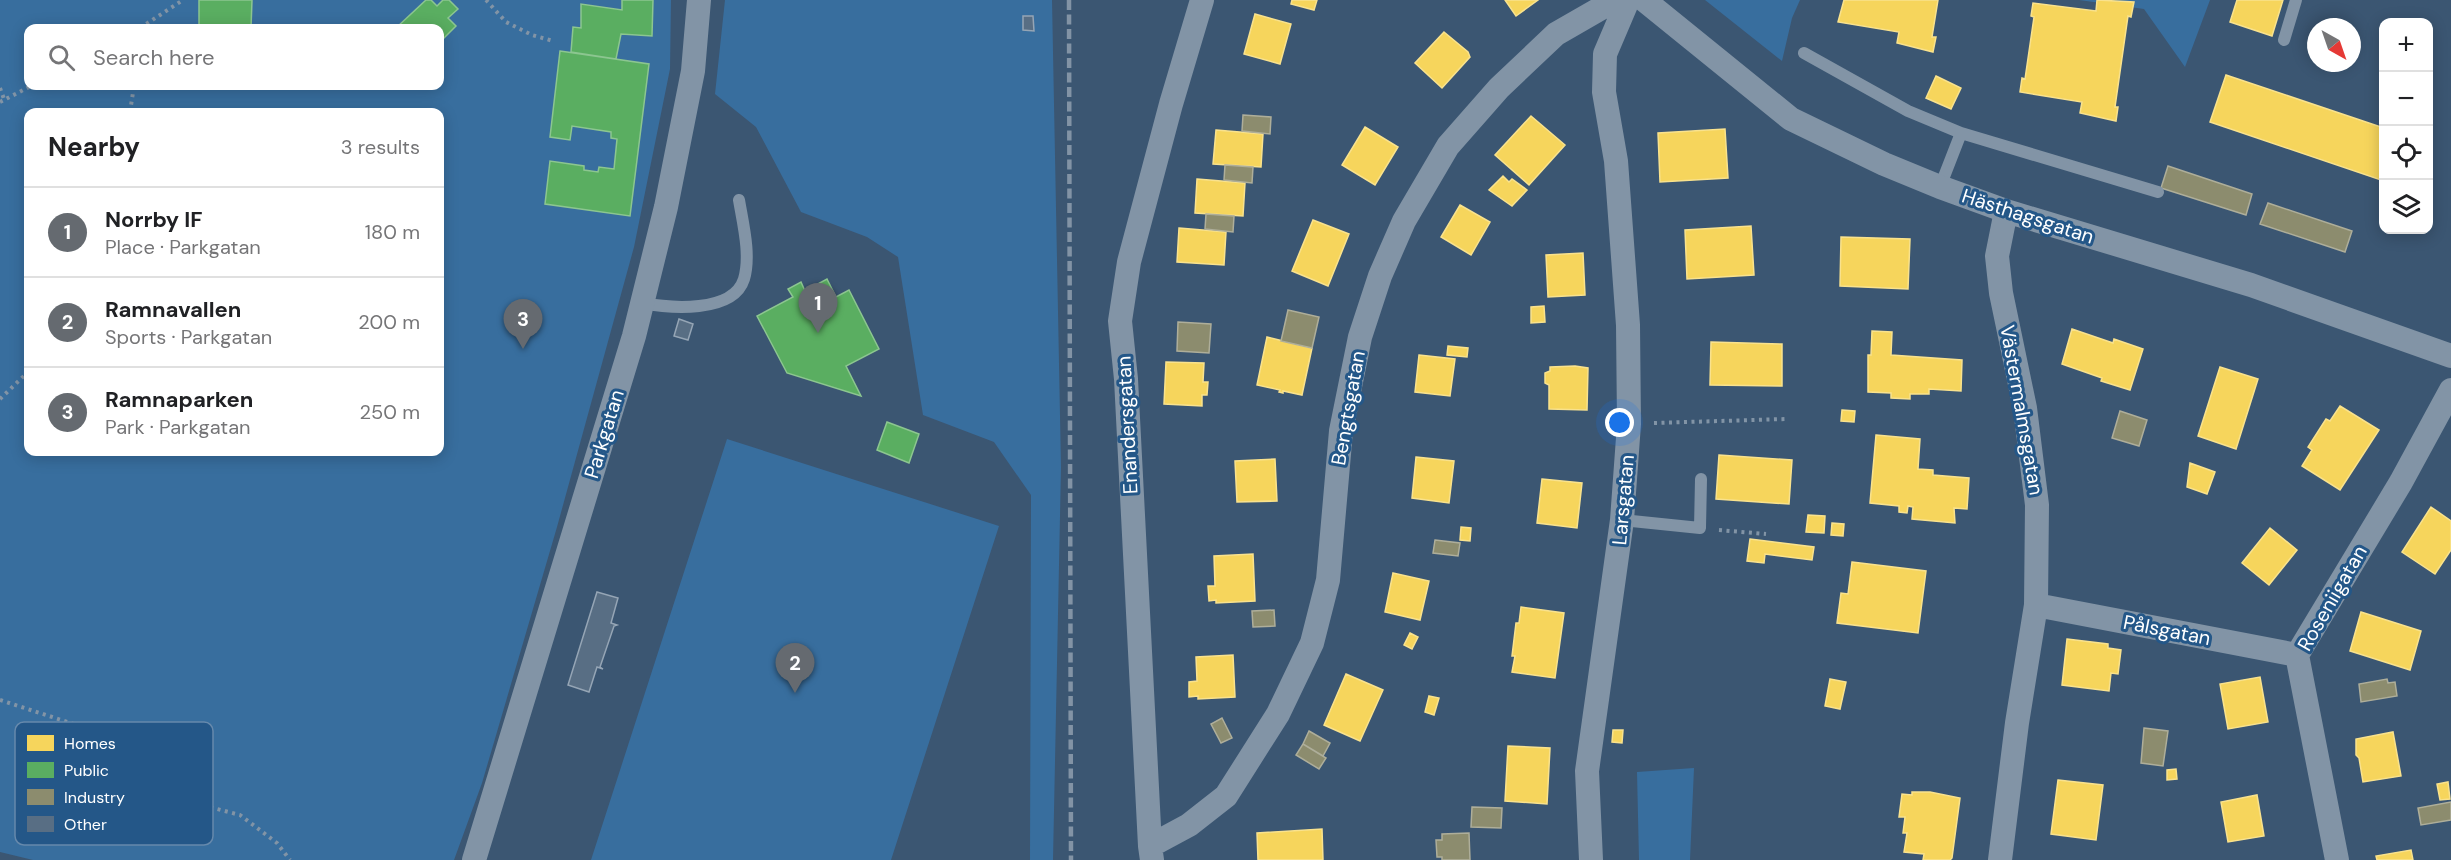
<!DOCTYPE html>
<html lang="en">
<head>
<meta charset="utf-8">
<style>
  :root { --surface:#fff; --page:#f2f2f2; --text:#202124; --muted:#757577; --line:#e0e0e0; --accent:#656a70 }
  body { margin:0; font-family:"DM Sans",sans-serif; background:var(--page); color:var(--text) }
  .controls { position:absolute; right:18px; top:18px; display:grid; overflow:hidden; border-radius:12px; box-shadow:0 3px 15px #0003 }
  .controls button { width:54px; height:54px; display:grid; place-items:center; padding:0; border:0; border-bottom:2px solid var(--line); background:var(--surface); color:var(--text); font:30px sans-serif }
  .compass { position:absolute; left:2307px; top:18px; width:54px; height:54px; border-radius:50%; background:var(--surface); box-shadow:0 3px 15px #0003; rotate:140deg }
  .you { position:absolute; left:1620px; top:423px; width:21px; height:21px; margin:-15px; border:4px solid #fff; border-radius:50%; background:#1a73e8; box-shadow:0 0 0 9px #1a73e833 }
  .badge { display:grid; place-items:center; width:39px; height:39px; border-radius:50%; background:var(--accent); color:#fff; font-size:20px; font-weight:700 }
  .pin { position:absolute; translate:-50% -50px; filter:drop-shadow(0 2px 3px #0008) }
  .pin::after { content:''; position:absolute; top:32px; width:21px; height:18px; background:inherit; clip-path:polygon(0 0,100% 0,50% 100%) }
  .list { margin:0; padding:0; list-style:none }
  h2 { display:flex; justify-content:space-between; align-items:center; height:78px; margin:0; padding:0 24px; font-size:26px }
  h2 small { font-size:20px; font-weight:400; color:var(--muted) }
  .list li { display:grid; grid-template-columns:39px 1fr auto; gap:18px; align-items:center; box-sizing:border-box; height:90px; padding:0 24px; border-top:2px solid var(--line) }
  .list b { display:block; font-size:22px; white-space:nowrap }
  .list p { margin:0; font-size:20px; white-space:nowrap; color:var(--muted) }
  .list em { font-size:20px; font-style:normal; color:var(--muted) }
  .icon { flex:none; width:33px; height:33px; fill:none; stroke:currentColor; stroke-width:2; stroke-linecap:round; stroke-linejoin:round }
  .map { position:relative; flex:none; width:2451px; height:860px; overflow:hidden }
  .search { position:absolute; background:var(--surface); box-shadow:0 3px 15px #0003; left:24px; top:24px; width:420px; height:66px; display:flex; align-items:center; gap:15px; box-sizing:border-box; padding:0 21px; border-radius:12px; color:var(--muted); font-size:22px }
  .panel { position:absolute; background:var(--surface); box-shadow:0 3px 15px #0003; left:24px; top:108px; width:420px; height:348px; border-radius:12px }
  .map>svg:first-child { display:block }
  .green { fill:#386e9e; fill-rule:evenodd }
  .homes { fill:#f6d55c; stroke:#f9e28d; stroke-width:1.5 }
  .public { fill:#5aae61; stroke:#8cc690; stroke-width:1.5 }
  .industry { fill:#8c8c6e; stroke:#aeae9a; stroke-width:1.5 }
  .building { fill:#586e84; stroke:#95a5b5; stroke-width:1.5 }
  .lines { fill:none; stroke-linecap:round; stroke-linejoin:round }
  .path { stroke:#8294a6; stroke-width:4; stroke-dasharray:3 4.5; stroke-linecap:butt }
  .lane { stroke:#8294a6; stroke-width:12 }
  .street { stroke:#8294a6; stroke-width:24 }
  .rail { stroke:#8293a5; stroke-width:4.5; stroke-dasharray:10 4.5; stroke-linecap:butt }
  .labels { text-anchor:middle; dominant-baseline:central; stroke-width:6; stroke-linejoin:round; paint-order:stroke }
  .street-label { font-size:20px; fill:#fff; stroke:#245788 }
  .key { fill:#245788; stroke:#6689ac; stroke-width:1.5 }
  .key-label { font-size:16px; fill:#fff }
</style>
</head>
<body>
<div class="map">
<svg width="2451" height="860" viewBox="0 0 2451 860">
  <rect width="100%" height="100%" fill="#3b5672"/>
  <path class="green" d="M0 0H671L670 69 634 247 557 527 482 783 454 860H33L0 852ZM28 28H440V86H28ZM28 112H440V452H28Z
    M725 0H1052L1061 467 1053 860H1030L1031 495 994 442 923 415 898 257 867 237 801 212 756 127 715 94Z
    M1705 0H1800L1792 18 1782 61Z
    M2079 0H2210L2185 67 2144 9Z
    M727 439 999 526 891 860H591Z
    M1694 768 1690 860H1639L1637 772Z"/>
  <path class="homes" d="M1292 0H1317L1314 10 1291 4Z
    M1505 0H1538L1516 16Z
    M1844 0H1938L1932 37H1936L1933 52 1897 43 1899 32 1838 22Z
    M2097 0 2134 2 2131 17 2128 16 2115 107H2118L2116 121 2080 113 2082 102 2020 92 2022 78 2025 79 2034 17 2031 16 2033 3 2096 11Z
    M2237 0H2283L2272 36 2230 22Z
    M1255 14 1291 24 1280 64 1244 54Z
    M1444 32 1468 52 1470 57 1442 88 1415 63Z
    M2226 75 2384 128V181L2210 122Z
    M1936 76 1961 88 1951 109 1926 98Z
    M1531 116 1565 145 1529 185 1495 155Z
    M1365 127 1398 147 1375 185 1342 165Z
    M1725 129 1728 178 1660 182 1658 133Z
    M1216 130 1263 134 1261 167 1213 164Z
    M1503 176 1509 182 1512 179 1527 190 1512 206 1489 190Z
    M1197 179 1245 183 1243 216 1195 213Z
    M1460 205 1490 222 1471 255 1441 237Z
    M1313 220 1349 234 1328 286 1292 271Z
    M1751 226 1754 275 1687 279 1685 230Z
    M1179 228 1226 232 1224 265 1177 262Z
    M1841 237 1910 239 1908 289 1840 286Z
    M1583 253 1585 295 1548 297 1546 255Z
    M1544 306 1545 322 1531 323V307Z
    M2072 329 2113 343 2114 339 2143 349 2130 390 2101 381 2102 378 2062 364Z
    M1872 331 1892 332 1891 355 1962 360 1961 391 1929 389V394H1910V399L1891 398V393L1868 392V355H1871Z
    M1267 337 1312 348 1302 395 1283 391V393L1279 392 1280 390 1257 385Z
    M1711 342 1782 344V386L1710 385Z
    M1448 346 1468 348 1467 357 1447 355Z
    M1419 355 1455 359 1450 396 1415 392Z
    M1166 362 1204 363 1203 382H1208L1207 395H1202V406L1164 404Z
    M1575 366 1588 368 1587 410 1549 409V385L1545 383V373L1550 371V367Z
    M2220 367 2258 379 2236 449 2198 436Z
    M2340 406 2379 430 2340 490 2302 466 2312 450 2308 447 2326 419 2330 421Z
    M1842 410 1855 411 1854 422 1841 421Z
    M1876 435 1920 439 1918 469 1933 470V475L1969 478 1967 509 1954 508 1955 523 1912 519 1913 507 1908 506 1907 513 1899 512V506L1870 503Z
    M1719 455 1792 460 1789 504 1716 499Z
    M1416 457 1454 461 1449 503 1412 498Z
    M1275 459 1277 501 1237 502 1235 461Z
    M2190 463 2215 472 2207 494 2187 487Z
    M1542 479 1582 483 1577 528 1537 523Z
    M2431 507 2451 521V550L2435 574 2402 552Z
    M1808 515 1825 516 1824 533 1806 532Z
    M1832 523 1844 524 1843 536 1831 535Z
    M1461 527 1471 528 1470 541 1460 540Z
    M2270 528 2297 550 2269 585 2242 563Z
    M1750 539 1814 547 1812 560 1765 554 1764 563 1747 561Z
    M1253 554 1255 601 1216 603V600L1209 601 1208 586H1215L1214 556Z
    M1852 562 1926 571 1918 633 1837 623 1841 593 1848 594Z
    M1393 573 1429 581 1420 620 1385 612Z
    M1521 607 1564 613 1555 678 1512 672 1515 656H1512L1516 623H1519Z
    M2361 612 2421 631 2410 670 2350 651Z
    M1410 633 1418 637 1412 649 1404 645Z
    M2067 639 2108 644V648L2121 650 2118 674 2111 673 2109 691 2062 685Z
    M1233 655 1235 697 1198 699V696L1189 697V682L1197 681 1196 657Z
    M1346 674 1383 690 1360 741 1324 725Z
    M2260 677 2268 722 2228 729 2220 684Z
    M1830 679 1846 682 1840 709 1825 706Z
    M1429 696 1439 698 1434 715 1425 712Z
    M1613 730H1623L1622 743 1612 742Z
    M2393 732 2401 776 2363 782 2359 758 2356 755V739Z
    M1508 746 1550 748 1547 804 1505 801Z
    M2176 769 2177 779 2167 780V770Z
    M2058 780 2103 785 2096 840 2051 834Z
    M2448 782 2450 799 2440 800 2437 784Z
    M1912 792H1930L1960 798 1952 858 1950 860H1923L1924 854 1904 852 1907 833H1903L1905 817H1899L1902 794 1912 795Z
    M2257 795 2264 836 2228 842 2221 802Z
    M1322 829 1323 860H1258L1257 833Z
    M2411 850 2413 860H2377L2376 856Z"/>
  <path class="public" d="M199 0H252L251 28H199Z
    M426 0H431L437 6 443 0H449L458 9 448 18 456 26 440 42V28H396Z
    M622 0H653L652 36 621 34 616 59 571 52 573 27 581 28V4L622 10Z
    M560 51 649 64 630 216 545 204 550 161 584 166V170L598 172 599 167 614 169 617 139 611 138V132L572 126 570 140 550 137Z
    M827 279 836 297 849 290 879 349 846 366 861 396 787 373 757 316 793 297 788 289 801 282 805 291Z
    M887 422 919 434 909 463 877 450Z"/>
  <path class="industry" d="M1243 115 1271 117 1270 134 1242 131Z
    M1225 165 1253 167 1252 183 1224 180Z
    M2168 166 2252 194 2246 215 2161 188Z
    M2268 203 2352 231 2345 252 2260 224Z
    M1206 214 1234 216 1233 232 1205 229Z
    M1288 310 1319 317 1312 348 1281 341Z
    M1178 322 1211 324 1209 353 1177 351Z
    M2120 411 2147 420 2139 446 2112 438Z
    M1435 540 1460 543 1458 556 1433 553Z
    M1274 610 1275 626 1253 627 1252 611Z
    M2387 679 2388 683 2395 682 2397 696 2361 702 2359 684Z
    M1222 718 1232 738 1221 743 1211 724Z
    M2144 728 2168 731 2163 766 2141 763Z
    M1309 731 1330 743 1323 756 1303 744Z
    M1303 744 1326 758 1319 769 1296 755Z
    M2451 802V820L2421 825 2418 808Z
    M1472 807 1502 808 1501 828 1471 827Z
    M1469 833 1470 860H1442V857H1437L1436 840H1442V834Z"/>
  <path class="building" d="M1023 16H1033L1034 31 1023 30Z
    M679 319 693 324 688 340 674 336Z
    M597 592 618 598 611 623 617 625 614 626 600 667 603 669 597 667 589 692 568 685Z"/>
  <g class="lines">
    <path class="path" d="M486 0 506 22 532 35 553 41
      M140 28 183 0
      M0 88 4 99
      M0 102 31 86
      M130 112 134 86
      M0 399 28 372
      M1654 423 1786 419
      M1719 530 1766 534
      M0 700 92 730 154 783 190 802 240 815 277 843 290 860"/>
    <path class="lane" d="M2284 40 2296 0
      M1804 53 1908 111 1961 133
      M1940 187 1961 133 2158 192
      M642 303C669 308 733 314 744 279 751 255 743 224 739 200
      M1622 520 1700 528 1701 479"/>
    <path class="street" d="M1644 0 1791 119 1884 164 1940 187 2006 211 2251 285 2451 356
      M2036 605 2297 655
      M1150 846 1189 825 1226 796 1278 714 1312 643 1328 580 1341 431 1360 337 1380 276 1404 221 1448 146 1499 88 1556 34 1615 0
      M474 860 634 336 666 207 693 71 699 0
      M1152 860 1150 846 1126 379 1120 321 1129 262 1171 104 1202 0
      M1591 860 1587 771 1622 520 1629 424 1628 325 1616 161 1604 92 1605 54 1628 0
      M2000 860 2017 723 2036 605 2037 505 2025 408 2001 293 1997 256 2006 211
      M2337 860 2297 655 2401 482 2451 390"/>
    <path class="rail" d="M1069 0 1071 860"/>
  </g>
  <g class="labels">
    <g class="street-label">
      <text transform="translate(2028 216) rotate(18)">Hästhagsgatan</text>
      <text transform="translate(1348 408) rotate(-80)">Bengtsgatan</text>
      <text transform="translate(2022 410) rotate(80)">Västermalmsgatan</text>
      <text transform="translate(1127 425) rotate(-93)">Enandersgatan</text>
      <text transform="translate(604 434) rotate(-73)">Parkgatan</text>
      <text transform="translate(1623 500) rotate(-85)">Larsgatan</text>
      <text transform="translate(2332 598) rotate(-60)">Roseniigatan</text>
      <text transform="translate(2167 630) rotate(11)">Pålsgatan</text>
    </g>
  </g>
  <rect x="15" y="722" width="198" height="123" rx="9" class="key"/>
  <rect x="27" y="735" width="27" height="16" fill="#f6d55c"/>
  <rect x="27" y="762" width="27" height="16" fill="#5aae61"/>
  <rect x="27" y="789" width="27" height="16" fill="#8c8c6e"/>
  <rect x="27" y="816" width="27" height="16" fill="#586e84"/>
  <g class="key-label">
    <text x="64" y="749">Homes</text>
    <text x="64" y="776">Public</text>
    <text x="64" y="803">Industry</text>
    <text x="64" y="830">Other</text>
  </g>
</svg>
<div class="controls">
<button>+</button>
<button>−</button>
<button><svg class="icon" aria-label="locate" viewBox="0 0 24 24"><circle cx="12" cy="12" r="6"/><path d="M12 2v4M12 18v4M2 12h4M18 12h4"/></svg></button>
<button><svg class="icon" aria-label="layers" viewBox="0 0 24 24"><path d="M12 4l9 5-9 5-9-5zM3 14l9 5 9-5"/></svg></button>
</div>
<svg class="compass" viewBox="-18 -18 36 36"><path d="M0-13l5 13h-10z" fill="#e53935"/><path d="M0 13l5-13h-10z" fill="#757577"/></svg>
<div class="you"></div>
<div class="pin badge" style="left:818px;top:333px">1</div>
<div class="pin badge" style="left:795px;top:693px">2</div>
<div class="pin badge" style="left:523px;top:349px">3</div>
<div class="search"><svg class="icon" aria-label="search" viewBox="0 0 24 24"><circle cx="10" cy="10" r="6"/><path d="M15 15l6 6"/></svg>Search here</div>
<section class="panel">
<h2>Nearby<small>3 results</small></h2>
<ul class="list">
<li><span class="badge">1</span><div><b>Norrby IF</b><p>Place · Parkgatan</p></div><em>180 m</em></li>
<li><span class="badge">2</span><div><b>Ramnavallen</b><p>Sports · Parkgatan</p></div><em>200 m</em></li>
<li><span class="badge">3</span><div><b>Ramnaparken</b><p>Park · Parkgatan</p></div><em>250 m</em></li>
</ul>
</section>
</div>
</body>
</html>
